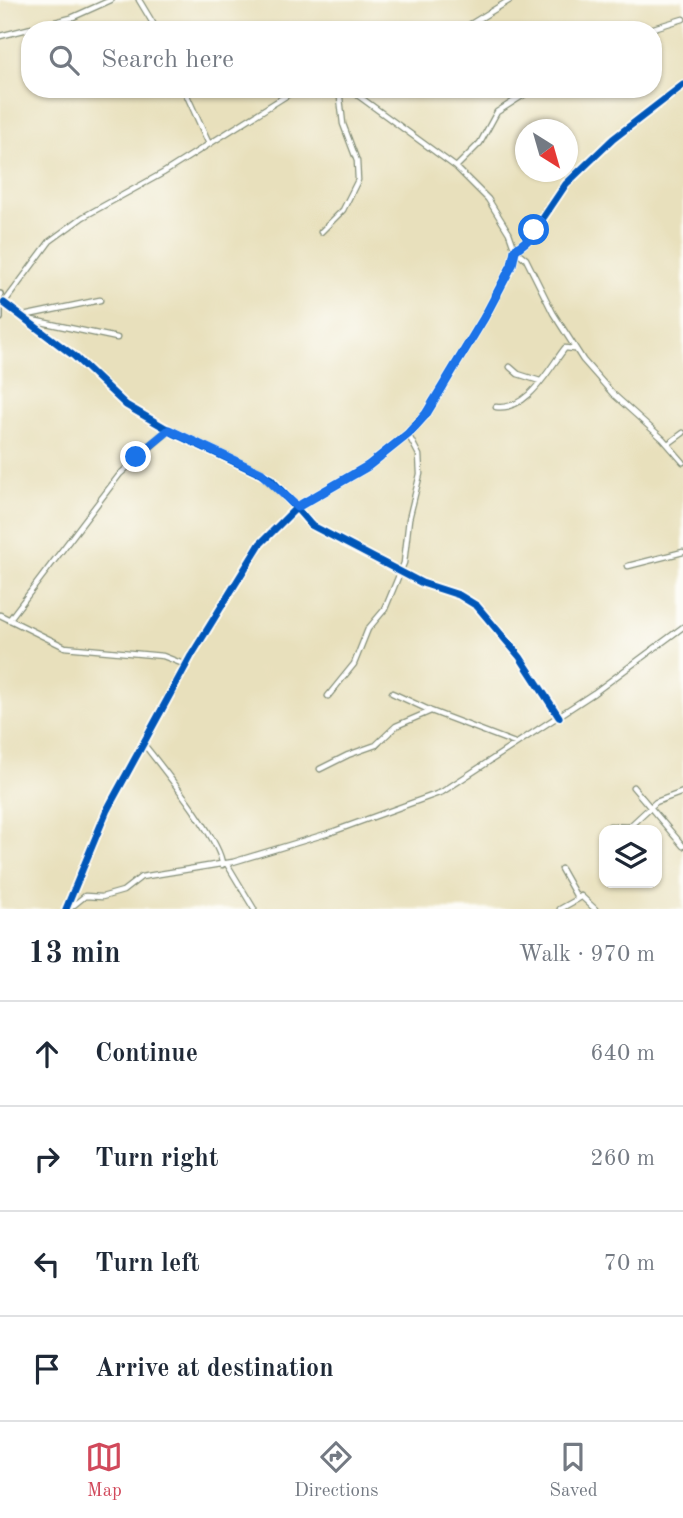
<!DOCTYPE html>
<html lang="en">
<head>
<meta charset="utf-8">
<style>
  :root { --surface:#fff; --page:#f2f2f3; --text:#1f2937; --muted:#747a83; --line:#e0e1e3; --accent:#d1495b }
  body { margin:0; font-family:"Old Standard TT",serif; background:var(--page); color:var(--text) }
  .controls { position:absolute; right:21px; bottom:21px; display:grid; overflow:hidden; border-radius:14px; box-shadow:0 2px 5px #0004 }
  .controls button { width:63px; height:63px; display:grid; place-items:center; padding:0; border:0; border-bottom:2px solid var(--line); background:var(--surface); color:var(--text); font:35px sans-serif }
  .compass { position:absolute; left:515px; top:119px; width:63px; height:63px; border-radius:50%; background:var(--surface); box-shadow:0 2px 5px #0004; rotate:143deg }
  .stop { position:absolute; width:21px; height:21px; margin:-16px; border:5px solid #1a73e8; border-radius:50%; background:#fff }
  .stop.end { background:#1a73e8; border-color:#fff; box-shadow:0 2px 7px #0008 }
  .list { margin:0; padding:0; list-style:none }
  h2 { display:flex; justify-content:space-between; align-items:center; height:91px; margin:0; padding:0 28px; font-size:30px }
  h2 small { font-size:23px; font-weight:400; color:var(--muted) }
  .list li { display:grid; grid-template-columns:46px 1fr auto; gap:21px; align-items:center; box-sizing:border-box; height:105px; padding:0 28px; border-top:2px solid var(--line) }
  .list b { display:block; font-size:26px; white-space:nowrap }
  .list em { font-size:23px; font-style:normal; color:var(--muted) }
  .icon { flex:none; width:38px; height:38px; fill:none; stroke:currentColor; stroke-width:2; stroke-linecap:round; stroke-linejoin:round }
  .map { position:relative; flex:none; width:683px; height:909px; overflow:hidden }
  .search { position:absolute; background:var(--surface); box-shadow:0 2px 5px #0004; left:21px; right:21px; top:21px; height:77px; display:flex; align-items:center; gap:18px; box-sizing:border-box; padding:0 24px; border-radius:28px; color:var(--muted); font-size:26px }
  .sheet { height:511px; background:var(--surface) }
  nav { display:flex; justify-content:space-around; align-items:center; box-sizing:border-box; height:98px; border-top:2px solid var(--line); background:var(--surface); font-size:19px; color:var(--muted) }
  nav a { display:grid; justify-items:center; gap:4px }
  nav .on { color:var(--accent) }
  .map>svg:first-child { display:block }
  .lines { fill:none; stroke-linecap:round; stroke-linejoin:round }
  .minor-casing { stroke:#848e78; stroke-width:7 }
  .tertiary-casing { stroke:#848e78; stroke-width:8 }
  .minor { stroke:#fff; stroke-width:4.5 }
  .tertiary { stroke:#fff; stroke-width:5 }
  .cycleway-casing { stroke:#fdfcf7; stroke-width:11 }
  .cycleway { stroke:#0057b8; stroke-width:7 }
  .route { stroke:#1a73e8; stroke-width:9 }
</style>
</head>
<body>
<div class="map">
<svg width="683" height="909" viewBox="0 0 683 909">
  <rect width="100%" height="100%" fill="#fdfcf7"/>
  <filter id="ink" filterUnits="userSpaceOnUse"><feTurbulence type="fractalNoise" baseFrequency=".0143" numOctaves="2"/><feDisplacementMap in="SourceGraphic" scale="14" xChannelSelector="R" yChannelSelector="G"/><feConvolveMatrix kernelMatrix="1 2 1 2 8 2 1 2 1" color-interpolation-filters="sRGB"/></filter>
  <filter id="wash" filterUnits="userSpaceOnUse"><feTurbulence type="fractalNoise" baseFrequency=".00686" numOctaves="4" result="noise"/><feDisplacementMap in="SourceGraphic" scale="28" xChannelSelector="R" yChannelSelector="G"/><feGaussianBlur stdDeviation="1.57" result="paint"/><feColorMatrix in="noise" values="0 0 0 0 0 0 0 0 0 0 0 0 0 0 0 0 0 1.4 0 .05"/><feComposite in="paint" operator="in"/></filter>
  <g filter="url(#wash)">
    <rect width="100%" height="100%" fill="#e8e0bc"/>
  </g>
  <g filter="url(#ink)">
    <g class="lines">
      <defs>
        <path id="minor" d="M139 0 157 30
          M461 30 510 0
          M612 30 628 25 639 30
          M647 30 683 19
          M0 36 71 18 111 0
          M184 89 209 144
          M349 89 456 167 488 199 509 233 515 250 526 259 553 313 583 360 613 394 663 439 683 462
          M456 167 480 143 497 112 533 89
          M321 232 343 210 358 180 357 161 343 124 339 89
          M4 303 74 356 126 405 174 433 271 479 311 525 422 583 459 595 477 606 520 657 559 717
          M4 303 50 241 83 217 163 173 297 89
          M23 316 100 300
          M32 320 117 338
          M510 367 518 374 540 381
          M496 407C528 411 548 370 565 348L574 349
          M668 444 683 433
          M628 566 683 552
          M0 615 65 647 163 656 186 665
          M9 620 120 474 169 430
          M392 693 429 710
          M328 696 354 664 368 629 385 609 404 563 409 519 420 474 419 455 408 434
          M143 743C159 764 223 842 222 865
          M320 769 348 755 376 745 396 726 431 711 515 743
          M633 787 683 846
          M610 826 629 827 656 802 683 792
          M227 864 254 909
          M561 869 578 899 581 896 595 909
          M66 909 107 810 191 656 260 544 297 507 368 466 408 434 426 414 484 318 512 265 515 250 529 239 566 184 613 139 683 85
          M69 909 85 896 102 897 123 891 141 877 233 862 329 833 442 792 594 693 683 627
          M560 909 578 899"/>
        <path id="tertiary" d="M0 294V318"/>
      </defs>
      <use href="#minor" class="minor-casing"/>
      <use href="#tertiary" class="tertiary-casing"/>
      <use href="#minor" class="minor"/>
      <use href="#tertiary" class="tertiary"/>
      <defs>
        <path id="cycleway" d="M4 303 74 356 126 405 174 433 271 479 311 525 422 583 459 595 477 606 520 657 559 717
          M66 909 107 810 191 656 260 544 297 507 368 466 408 434 426 414 484 318 512 265 515 250 529 239 566 184 613 139 683 85"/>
      </defs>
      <use href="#cycleway" class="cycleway-casing"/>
      <use href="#cycleway" class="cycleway"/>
    </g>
  </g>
  <g class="lines" filter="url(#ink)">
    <path class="route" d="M136 457 169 430 261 473 297 507 368 466 408 434 426 414 484 318 512 265 515 250 529 239 534 230"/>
  </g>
</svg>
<div class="controls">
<button><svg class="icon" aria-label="layers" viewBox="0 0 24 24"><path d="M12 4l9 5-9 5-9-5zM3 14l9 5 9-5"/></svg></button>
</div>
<svg class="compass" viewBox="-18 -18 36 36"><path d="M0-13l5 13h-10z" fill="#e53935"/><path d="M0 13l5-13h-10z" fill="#747a83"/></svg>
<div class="stop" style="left:534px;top:230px"></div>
<div class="stop end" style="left:136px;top:457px"></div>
<div class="search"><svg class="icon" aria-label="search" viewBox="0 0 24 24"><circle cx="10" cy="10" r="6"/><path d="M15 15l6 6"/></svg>Search here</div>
</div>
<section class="sheet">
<h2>13 min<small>Walk · 970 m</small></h2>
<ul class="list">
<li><svg class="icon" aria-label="ahead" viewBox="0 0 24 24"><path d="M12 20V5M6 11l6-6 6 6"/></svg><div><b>Continue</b></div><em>640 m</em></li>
<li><svg class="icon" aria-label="right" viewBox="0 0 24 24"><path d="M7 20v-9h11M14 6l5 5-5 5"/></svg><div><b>Turn right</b></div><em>260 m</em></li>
<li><svg class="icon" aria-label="left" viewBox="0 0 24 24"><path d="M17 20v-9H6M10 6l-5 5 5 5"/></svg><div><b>Turn left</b></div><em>70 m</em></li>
<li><svg class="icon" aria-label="arrive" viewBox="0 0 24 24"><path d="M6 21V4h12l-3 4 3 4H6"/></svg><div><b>Arrive at destination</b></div></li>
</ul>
</section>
<nav>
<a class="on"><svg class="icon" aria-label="map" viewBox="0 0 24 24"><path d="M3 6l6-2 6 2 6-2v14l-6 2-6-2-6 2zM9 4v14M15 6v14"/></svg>Map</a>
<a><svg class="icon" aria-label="directions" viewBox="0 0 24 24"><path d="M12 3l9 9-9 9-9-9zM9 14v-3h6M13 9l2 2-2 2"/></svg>Directions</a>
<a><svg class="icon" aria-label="saved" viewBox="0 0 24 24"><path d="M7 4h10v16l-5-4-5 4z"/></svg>Saved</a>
</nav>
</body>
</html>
